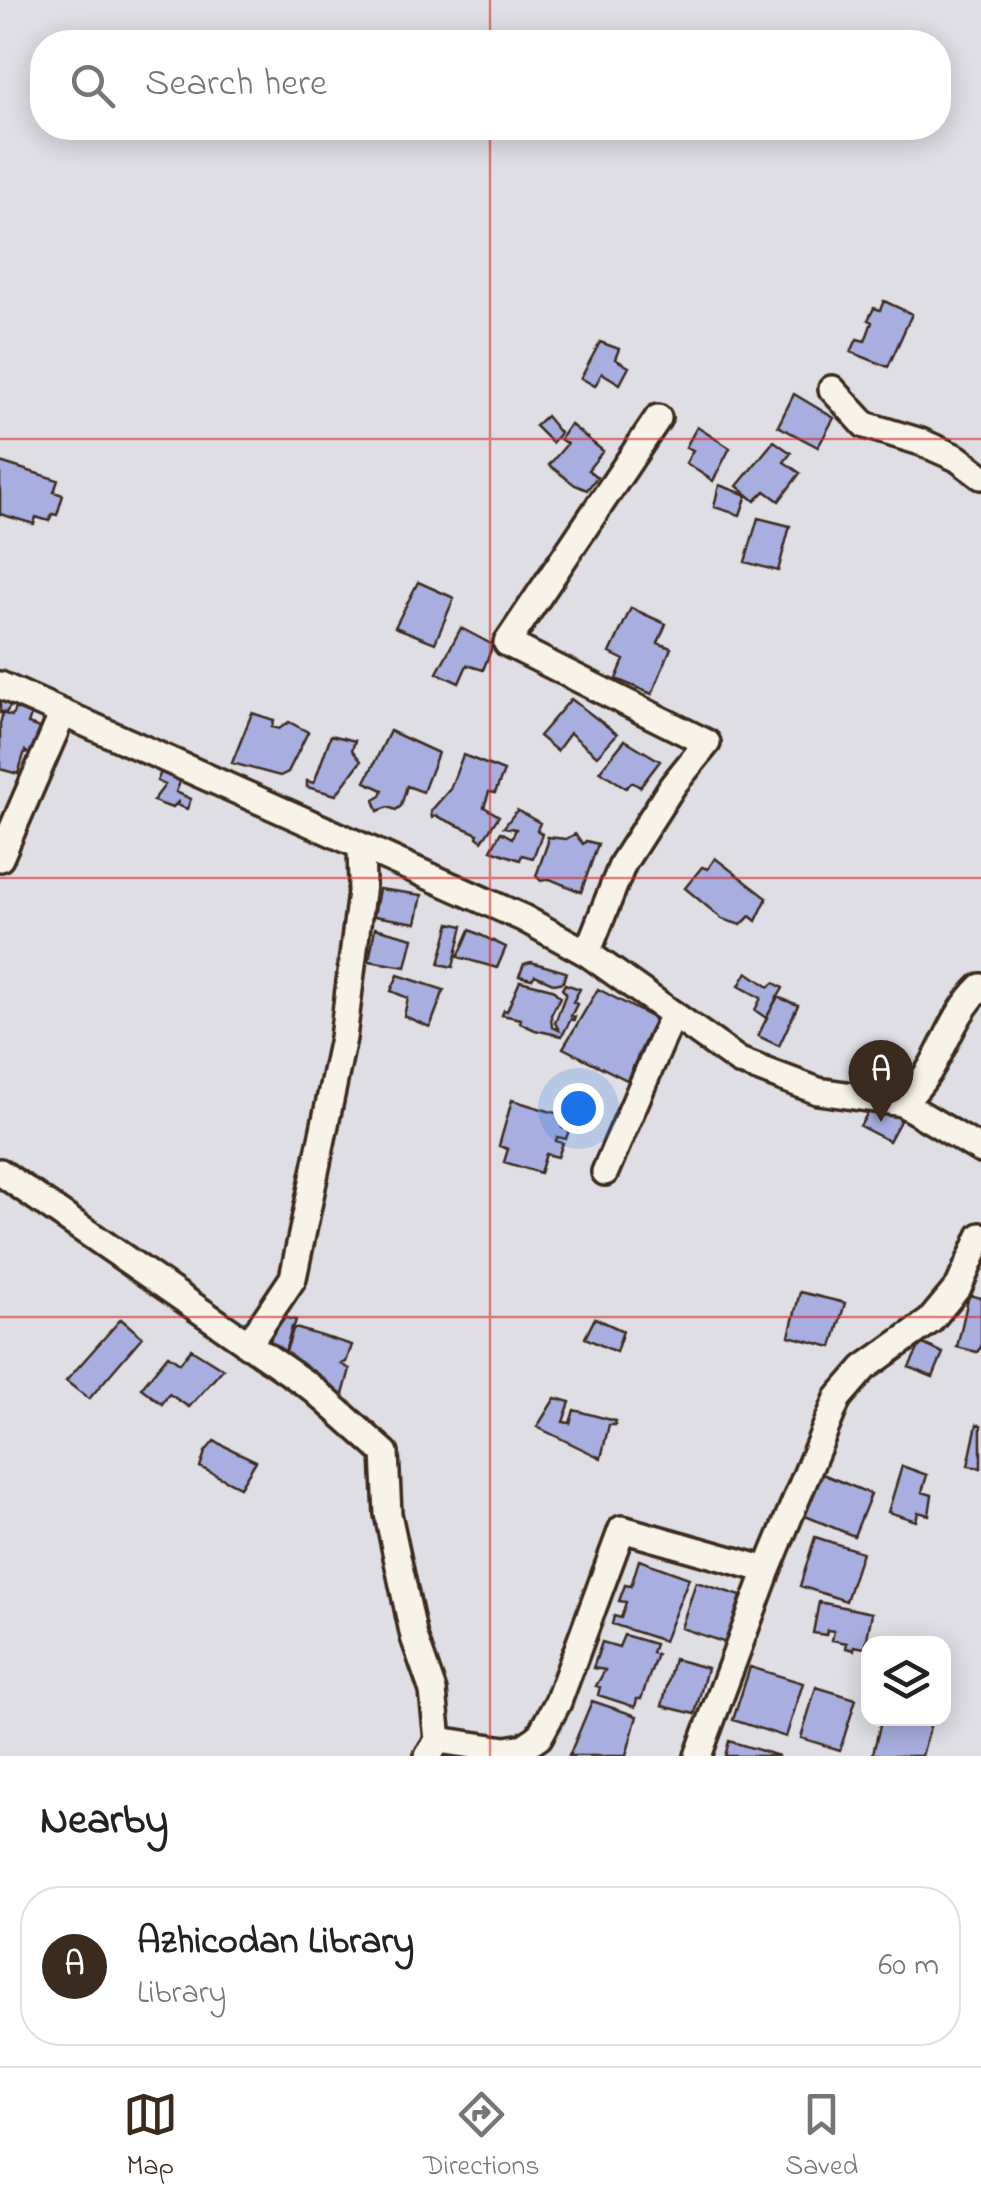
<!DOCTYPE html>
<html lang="en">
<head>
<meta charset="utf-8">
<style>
  :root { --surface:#fff; --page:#f6f6f6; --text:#222; --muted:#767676; --line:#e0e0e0; --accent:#3b2a1e }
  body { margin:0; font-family:"Indie Flower",sans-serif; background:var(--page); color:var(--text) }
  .controls { position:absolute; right:30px; bottom:30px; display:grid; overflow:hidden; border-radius:20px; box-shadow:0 5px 25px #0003 }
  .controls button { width:90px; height:90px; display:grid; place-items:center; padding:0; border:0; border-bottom:2px solid var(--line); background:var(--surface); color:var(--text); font:50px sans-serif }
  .you { position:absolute; left:578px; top:1108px; width:35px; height:35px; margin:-25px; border:8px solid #fff; border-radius:50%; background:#1a73e8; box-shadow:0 0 0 15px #1a73e833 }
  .badge { display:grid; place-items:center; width:65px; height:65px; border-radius:50%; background:var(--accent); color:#fff; font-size:32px; font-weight:700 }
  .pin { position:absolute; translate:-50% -82px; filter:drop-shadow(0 2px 5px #0008) }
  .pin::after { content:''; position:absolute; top:52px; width:35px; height:30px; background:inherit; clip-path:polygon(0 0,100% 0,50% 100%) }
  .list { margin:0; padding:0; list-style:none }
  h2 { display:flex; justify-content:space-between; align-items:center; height:130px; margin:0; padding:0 40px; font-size:42px }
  h2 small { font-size:32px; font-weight:400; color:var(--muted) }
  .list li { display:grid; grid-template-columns:65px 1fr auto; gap:30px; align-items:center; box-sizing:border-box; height:160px; margin:0 20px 20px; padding:0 20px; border:2px solid var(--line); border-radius:40px }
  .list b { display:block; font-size:38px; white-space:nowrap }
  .list p { margin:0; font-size:32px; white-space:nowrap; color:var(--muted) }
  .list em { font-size:32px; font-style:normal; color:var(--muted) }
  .icon { flex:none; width:55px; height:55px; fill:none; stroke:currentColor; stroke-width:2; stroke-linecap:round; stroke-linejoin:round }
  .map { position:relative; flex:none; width:981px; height:1756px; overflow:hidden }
  .search { position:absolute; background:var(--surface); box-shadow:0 5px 25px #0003; left:30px; right:30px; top:30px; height:110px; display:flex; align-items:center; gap:25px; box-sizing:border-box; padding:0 35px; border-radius:40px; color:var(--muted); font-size:38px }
  .sheet { height:310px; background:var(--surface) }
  nav { display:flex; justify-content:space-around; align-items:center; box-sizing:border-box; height:140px; border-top:2px solid var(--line); background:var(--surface); font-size:28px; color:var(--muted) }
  nav a { display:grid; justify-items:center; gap:5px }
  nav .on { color:var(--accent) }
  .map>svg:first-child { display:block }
  .building { fill:#a8aedf; stroke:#3b2a1e; stroke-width:2.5 }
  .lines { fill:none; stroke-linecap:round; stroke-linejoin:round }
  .street-casing { stroke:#3b2a1e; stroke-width:32 }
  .street { stroke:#f7f3e8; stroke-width:25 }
  .grid { fill:none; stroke:#d62828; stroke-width:2.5; stroke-opacity:0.55 }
</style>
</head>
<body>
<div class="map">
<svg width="981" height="1756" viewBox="0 0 981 1756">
  <rect width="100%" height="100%" fill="#dfdee5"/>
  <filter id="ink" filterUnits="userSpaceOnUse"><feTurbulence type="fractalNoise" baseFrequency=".01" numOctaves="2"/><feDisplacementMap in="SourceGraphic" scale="20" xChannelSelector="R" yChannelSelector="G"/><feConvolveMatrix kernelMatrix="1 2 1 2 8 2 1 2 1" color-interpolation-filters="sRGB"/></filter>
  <g filter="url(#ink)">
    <path class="building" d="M884 301 912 314 888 367 851 352 857 339 865 341 872 322 868 320 874 308 880 310Z
      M600 342 619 349 615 359 629 367 620 384 602 373 595 386 581 378Z
      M794 394 834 418 818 447 778 426Z
      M546 416 560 433 552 443 535 426Z
      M570 424 603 451 588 470 597 477 587 490 575 485 549 465 567 444 560 439Z
      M697 427 730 448 713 481 686 463 693 450 686 447Z
      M774 441 791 453 784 462 800 473 779 501 765 491 755 501 737 486Z
      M0 462 58 480 54 492 63 495 57 515 52 514 49 521 36 517 34 524 0 514Z
      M719 485 747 495 740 515 714 507Z
      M758 518 790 526 778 571 745 562Z
      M418 582 454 598 435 643 395 627Z
      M631 608 666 624 658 643 671 648 652 694 616 679 624 660 610 653Z
      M461 628 493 645 483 670 467 665 459 683 437 673Z
      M571 699 617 734 597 756 570 733 557 751 539 736Z
      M0 700 12 704 5 714 12 716 15 708 31 715 28 724 40 728 32 757 25 751 18 774 0 769V724L3 712 0 713Z
      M252 713 274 720 272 727 279 729 289 722 308 732 288 772 280 776 232 763Z
      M390 731 438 753 423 792 407 786 401 806 396 810 388 807 378 811 374 800 381 796 383 790 365 782Z
      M331 735 355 741 352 750 361 761 336 795 307 787V781L314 783Z
      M625 740 660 761 640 787 632 782 626 788 600 771Z
      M463 755 504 771 495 793 489 792 484 807 499 816 482 841 477 837 478 834 436 816 432 818 431 811 450 789Z
      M162 770 182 777 176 792 191 799 187 809 177 805 179 801 172 808 153 801 165 785 157 781Z
      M517 810 540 823 537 830 542 834 533 858 522 855 520 860 491 850 501 832 512 838 516 829 504 827Z
      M575 834 583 844 586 841 598 844 581 892 550 879 541 881 536 876 548 842 547 837 566 839Z
      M715 858 767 898 756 921 750 916 741 925 722 919 685 888 702 867 708 869Z
      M379 889 422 895 416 923 374 916Z
      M450 923 463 926 453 967 439 964Z
      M375 928 413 938 406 967 369 961Z
      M470 930 506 947 497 968 458 957Z
      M531 962 566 972 563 982 555 984 535 975 532 979 519 976 524 964Z
      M747 972 769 987 774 983 783 988 766 1018 755 1010 761 998 739 986Z
      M398 975 444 990 430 1027 404 1016 408 998 391 991Z
      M520 981 552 989 560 997 551 1015 552 1027 559 1030 555 1023 566 993 562 989 565 984 580 989 573 1002 577 1004 571 1016 575 1017 574 1020 571 1019 562 1036 535 1030 520 1023 521 1019 502 1015 504 1010 507 1011Z
      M598 989 655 1019 627 1080 563 1048Z
      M777 997 798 1005 779 1046 758 1036Z
      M512 1100 572 1118 570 1126 563 1124 562 1128 569 1130 566 1139 557 1137 556 1141 563 1143 558 1157 546 1154 540 1173 504 1162 508 1149 499 1146Z
      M873 1104 901 1119 889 1141 860 1126Z
      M800 1292 845 1303 832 1347 789 1336Z
      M969 1295 981 1298V1347L977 1352 957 1347Z
      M278 1316 296 1320 278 1376 261 1371Z
      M595 1318 623 1331 616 1352 585 1338Z
      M121 1319 142 1337 89 1399 66 1381Z
      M292 1327 352 1345 346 1362 341 1364 350 1369 341 1402 278 1376Z
      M921 1343 943 1353 933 1377 909 1367Z
      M191 1349 223 1369 189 1407 169 1394 162 1404 141 1388 168 1355 180 1363Z
      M555 1398 570 1402 563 1422 570 1423 574 1410 615 1421V1425H609L601 1458 537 1427Z
      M977 1424 981 1425V1468L968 1466Z
      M214 1441 256 1461 240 1487 200 1467 205 1452Z
      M902 1466 927 1475 922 1492 932 1495 929 1515 918 1512 916 1521 888 1512Z
      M815 1471 871 1494 854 1536 798 1513Z
      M815 1537 862 1552 846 1601 800 1586Z
      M639 1560 689 1578 664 1641 612 1624 614 1616 621 1618 626 1602 619 1601 625 1585 631 1586Z
      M696 1582 741 1596 726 1643 681 1628Z
      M819 1602 872 1613 865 1648 854 1646V1650L846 1648 847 1643 832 1640 834 1631 827 1630 826 1635 813 1633Z
      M624 1635 655 1644 652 1653 657 1654 641 1699H637L635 1707 598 1695 600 1687 596 1686 605 1670 593 1668 602 1642 619 1647Z
      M674 1659 707 1668 695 1714 662 1706Z
      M750 1667 803 1683 786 1737 733 1720Z
      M816 1687 856 1699 840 1750 801 1738Z
      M592 1701 637 1716 626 1756H569Z
      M882 1718H916L931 1723 922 1756H884L873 1753Z
      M729 1741 779 1756H725Z"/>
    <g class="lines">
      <defs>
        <path id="street" d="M832 389 865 425 921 442 957 458 981 476
          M0 685 523 918 587 953 739 1061 818 1091 902 1103 981 1150
          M0 858 63 713
          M587 953 623 863 673 785 707 743 507 643 658 418
          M902 1103C944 1066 944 1023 981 987
          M0 1172 312 1388 385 1453 388 1514 414 1637 433 1691 438 1740 428 1756
          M605 1172 673 1014
          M248 1345 293 1278 343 1038 362 884 361 847
          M438 1740 506 1750 524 1747 539 1737 558 1702 622 1529 767 1570
          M698 1756 767 1570 838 1398 864 1368 930 1321 959 1286 981 1236"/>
      </defs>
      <use href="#street" class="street-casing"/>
      <use href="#street" class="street"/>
    </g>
  </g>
  <path class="grid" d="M490 0V42M490 128V1756M0 439H981M0 878H981M0 1317H981"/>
</svg>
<div class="controls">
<button><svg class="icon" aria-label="layers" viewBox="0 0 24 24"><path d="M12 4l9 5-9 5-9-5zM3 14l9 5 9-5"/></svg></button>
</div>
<div class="you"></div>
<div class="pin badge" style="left:881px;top:1122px">A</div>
<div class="search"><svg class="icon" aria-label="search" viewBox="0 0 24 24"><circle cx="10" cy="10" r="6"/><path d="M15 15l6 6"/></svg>Search here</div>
</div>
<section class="sheet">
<h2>Nearby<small></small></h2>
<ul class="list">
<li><span class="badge">A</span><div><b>Azhicodan Library</b><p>Library</p></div><em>60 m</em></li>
</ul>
</section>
<nav>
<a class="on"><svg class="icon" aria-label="map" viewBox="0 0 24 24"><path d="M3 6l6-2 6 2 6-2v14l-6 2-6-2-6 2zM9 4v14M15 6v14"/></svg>Map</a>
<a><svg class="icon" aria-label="directions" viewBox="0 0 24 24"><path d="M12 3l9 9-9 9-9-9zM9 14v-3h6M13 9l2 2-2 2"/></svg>Directions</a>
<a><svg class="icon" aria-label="saved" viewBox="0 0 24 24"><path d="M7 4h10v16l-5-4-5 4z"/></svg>Saved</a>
</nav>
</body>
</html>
